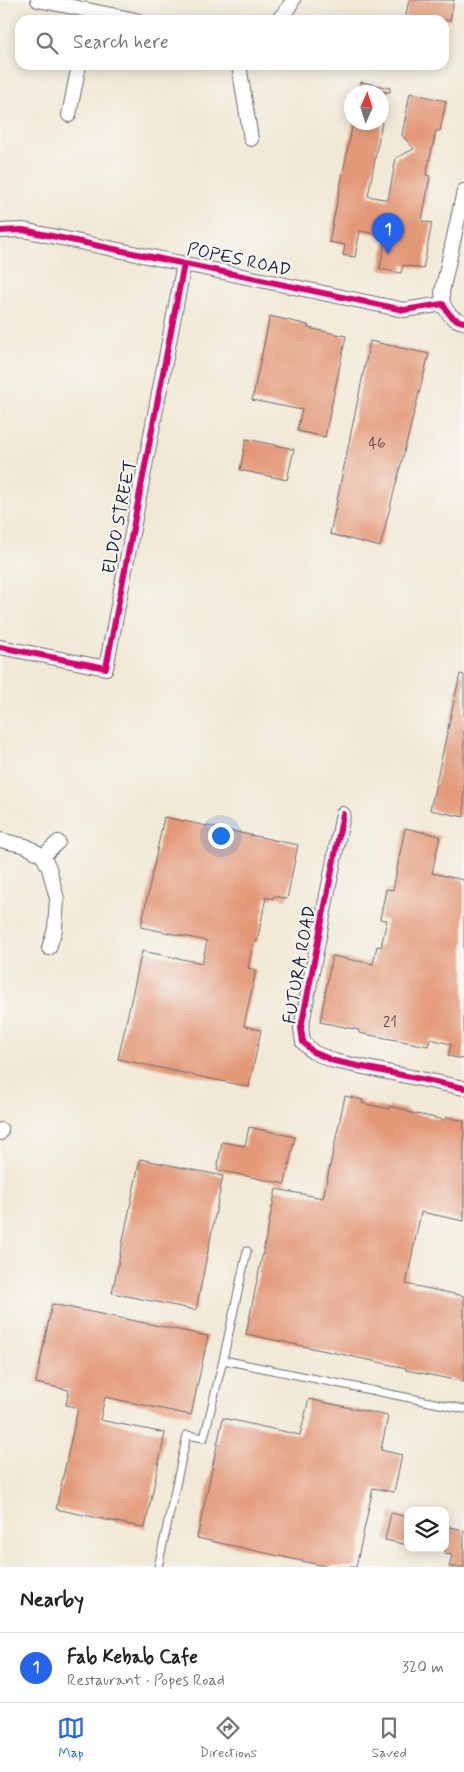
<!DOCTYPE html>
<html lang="en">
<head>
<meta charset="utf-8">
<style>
  :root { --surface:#fff; --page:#f2f2f2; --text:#202124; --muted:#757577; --line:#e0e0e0; --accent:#2563eb }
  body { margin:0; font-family:Mynerve,sans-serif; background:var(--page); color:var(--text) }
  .controls { position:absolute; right:15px; bottom:15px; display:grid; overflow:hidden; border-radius:10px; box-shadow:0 2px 12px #0003 }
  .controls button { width:45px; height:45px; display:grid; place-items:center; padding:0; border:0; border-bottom:1px solid var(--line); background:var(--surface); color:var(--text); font:25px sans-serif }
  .compass { position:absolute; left:344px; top:85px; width:45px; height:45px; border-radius:50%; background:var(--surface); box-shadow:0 2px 12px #0003; rotate:3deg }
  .you { position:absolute; left:220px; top:835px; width:18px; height:18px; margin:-12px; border:4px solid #fff; border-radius:50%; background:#1a73e8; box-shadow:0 0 0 8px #1a73e833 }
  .badge { display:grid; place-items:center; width:32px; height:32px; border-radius:50%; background:var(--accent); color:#fff; font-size:16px; font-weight:700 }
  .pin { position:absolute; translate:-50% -41px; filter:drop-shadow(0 1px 2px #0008) }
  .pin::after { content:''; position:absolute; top:26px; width:18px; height:15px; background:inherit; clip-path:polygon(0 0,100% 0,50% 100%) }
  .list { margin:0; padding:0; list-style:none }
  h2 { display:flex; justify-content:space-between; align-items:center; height:65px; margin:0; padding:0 20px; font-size:21px }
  h2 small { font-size:16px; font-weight:400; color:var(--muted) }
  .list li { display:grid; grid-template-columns:32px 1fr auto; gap:15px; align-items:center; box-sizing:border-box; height:70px; padding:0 20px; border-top:1px solid var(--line) }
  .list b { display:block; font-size:19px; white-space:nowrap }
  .list p { margin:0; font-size:16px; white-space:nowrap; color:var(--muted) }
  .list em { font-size:16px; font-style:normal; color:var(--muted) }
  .icon { flex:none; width:28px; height:28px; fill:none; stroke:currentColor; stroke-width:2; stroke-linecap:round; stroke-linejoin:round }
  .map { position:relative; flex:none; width:464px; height:1567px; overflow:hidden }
  .search { position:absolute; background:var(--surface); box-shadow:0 2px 12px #0003; left:15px; right:15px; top:15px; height:55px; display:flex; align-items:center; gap:12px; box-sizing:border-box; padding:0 18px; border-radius:15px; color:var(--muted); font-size:19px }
  .sheet { height:135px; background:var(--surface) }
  nav { display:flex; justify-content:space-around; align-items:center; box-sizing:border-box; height:70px; border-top:1px solid var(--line); background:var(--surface); font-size:14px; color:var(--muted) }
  nav a { display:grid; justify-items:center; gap:2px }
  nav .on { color:var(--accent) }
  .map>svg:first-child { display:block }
  .building { fill:#e39877 }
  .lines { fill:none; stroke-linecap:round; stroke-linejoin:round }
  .service-casing { stroke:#6a6871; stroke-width:9 }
  .minor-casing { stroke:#6a6871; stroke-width:16 }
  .service { stroke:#fff; stroke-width:7 }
  .minor { stroke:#fff; stroke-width:14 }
  .cycleway-casing { stroke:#f6f6f2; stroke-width:9 }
  .cycleway { stroke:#d6006c; stroke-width:6 }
  .labels { text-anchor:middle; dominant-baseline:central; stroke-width:4; stroke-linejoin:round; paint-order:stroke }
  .number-label { font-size:15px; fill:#52404a }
  .street-label { font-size:18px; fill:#22223b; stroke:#f6f6f2 }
</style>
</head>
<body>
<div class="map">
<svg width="464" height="1567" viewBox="0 0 464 1567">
  <rect width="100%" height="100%" fill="#f6f6f2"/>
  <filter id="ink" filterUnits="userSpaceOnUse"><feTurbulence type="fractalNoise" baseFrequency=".02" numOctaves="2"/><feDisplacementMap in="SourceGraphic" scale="10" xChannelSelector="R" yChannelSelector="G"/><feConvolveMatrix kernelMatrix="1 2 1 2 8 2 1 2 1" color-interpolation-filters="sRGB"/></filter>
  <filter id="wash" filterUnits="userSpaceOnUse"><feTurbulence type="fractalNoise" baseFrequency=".0096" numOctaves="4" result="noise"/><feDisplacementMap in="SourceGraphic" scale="20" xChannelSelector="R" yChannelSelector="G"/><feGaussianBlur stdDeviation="1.12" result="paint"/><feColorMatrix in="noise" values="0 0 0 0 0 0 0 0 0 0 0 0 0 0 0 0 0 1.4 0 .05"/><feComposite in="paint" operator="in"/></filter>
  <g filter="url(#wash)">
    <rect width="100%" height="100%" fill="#f1e9d5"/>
    <g id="blocks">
      <path class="building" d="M409 0H454L450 20H405Z
        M361 82 390 88V92H359Z
        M410 93 446 101 440 131H436L426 175 430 176 422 221 432 223 423 269 403 265 401 273 380 269 386 236 360 231 355 257 343 255 345 245 329 242 353 122H382L368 196 388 200 396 158 414 149 402 135Z
        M270 316 308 325V328L346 336 325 437 297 431 302 410 252 400Z
        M370 341 429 354 380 547 330 534Z
        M246 439 294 449 287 480 240 470Z
        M460 674 464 675V817L430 810Z
        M164 817 298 845 287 899 274 896 273 899 266 897 257 942 254 941 248 968 256 970 244 1026 261 1030 249 1087 118 1059 142 951 202 963 207 941 141 927Z
        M405 828 440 836 432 873 464 880V1059L448 1056 451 1044 430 1039 428 1046 359 1033V1030L320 1022 332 956 373 964 377 946 381 947 387 920 380 919 386 889 393 890Z
        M345 1096 363 1100 362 1103 389 1109V1106L407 1110V1112L445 1120 446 1117 464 1121V1221L421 1212 406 1284 464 1296V1382L406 1370V1368L246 1334 276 1189 323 1198Z
        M249 1127 295 1137 285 1184 217 1170 222 1142 245 1146Z
        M140 1159 223 1176 196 1310 112 1293Z
        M52 1304 208 1336 191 1415 105 1397 100 1420 165 1433 145 1528 56 1509 78 1408 66 1405 69 1390 36 1383Z
        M309 1399 388 1416 381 1450 402 1455 394 1492 373 1488 356 1567H329L197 1538 223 1418 300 1435Z
        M391 1513 408 1517V1545L385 1540Z
        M445 1526 464 1530V1567H449L452 1555 445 1554Z"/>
    </g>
  </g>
  <g filter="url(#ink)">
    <use href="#blocks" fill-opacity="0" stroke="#6a6871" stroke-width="1"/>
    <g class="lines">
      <defs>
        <path id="service" d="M247 1251 223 1360 464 1409
          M158 1567 187 1435 204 1438 223 1360"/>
        <path id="minor" d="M38 0 136 20
          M278 20 287 10 293 0
          M239 65 251 139
          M69 115 79 65
          M0 231 23 230 404 310 443 304C448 314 453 320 464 322
          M443 304 442 292 464 191
          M0 647 106 668 184 264
          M343 814 301 1028 303 1042 313 1052 334 1061 464 1088
          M0 840 26 846 43 856 49 868 57 899 55 929 49 948
          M43 856 58 842
          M0 1133 1 1130"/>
      </defs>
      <use href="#service" class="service-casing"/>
      <use href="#minor" class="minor-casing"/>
      <use href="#service" class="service"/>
      <use href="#minor" class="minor"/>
      <defs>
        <path id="cycleway" d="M0 231 23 230 404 310 443 304C448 314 453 320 464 322
          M0 647 106 668 184 264
          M343 814 301 1028 303 1042 313 1052 334 1061 464 1088"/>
      </defs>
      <use href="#cycleway" class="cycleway-casing"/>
      <use href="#cycleway" class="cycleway"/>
    </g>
  </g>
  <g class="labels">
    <g class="number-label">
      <text x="377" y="444">46</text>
      <text x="390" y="1023">21</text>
    </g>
    <g class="street-label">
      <text transform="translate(239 260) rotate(12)">POPES ROAD</text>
      <text transform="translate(120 517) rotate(-79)">ELDO STREET</text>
      <text transform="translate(300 965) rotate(-80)">FUTURA ROAD</text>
    </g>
  </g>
</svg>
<div class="controls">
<button><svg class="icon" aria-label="layers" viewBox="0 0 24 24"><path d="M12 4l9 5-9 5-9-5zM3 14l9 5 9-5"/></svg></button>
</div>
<svg class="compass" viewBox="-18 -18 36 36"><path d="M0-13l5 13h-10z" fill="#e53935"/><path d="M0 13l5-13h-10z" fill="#757577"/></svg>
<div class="you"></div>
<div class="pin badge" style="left:388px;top:254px">1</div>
<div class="search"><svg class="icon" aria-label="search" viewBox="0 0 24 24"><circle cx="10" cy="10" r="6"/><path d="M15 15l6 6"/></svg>Search here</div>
</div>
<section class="sheet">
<h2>Nearby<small></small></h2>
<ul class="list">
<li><span class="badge">1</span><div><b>Fab Kebab Cafe</b><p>Restaurant · Popes Road</p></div><em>320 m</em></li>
</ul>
</section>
<nav>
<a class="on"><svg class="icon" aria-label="map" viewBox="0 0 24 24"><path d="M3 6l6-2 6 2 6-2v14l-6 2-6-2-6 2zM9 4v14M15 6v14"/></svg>Map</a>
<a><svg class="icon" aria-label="directions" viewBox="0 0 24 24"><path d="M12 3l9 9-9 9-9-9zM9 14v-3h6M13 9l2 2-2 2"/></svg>Directions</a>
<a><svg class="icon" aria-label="saved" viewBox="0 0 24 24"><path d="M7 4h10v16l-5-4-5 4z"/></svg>Saved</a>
</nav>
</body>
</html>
